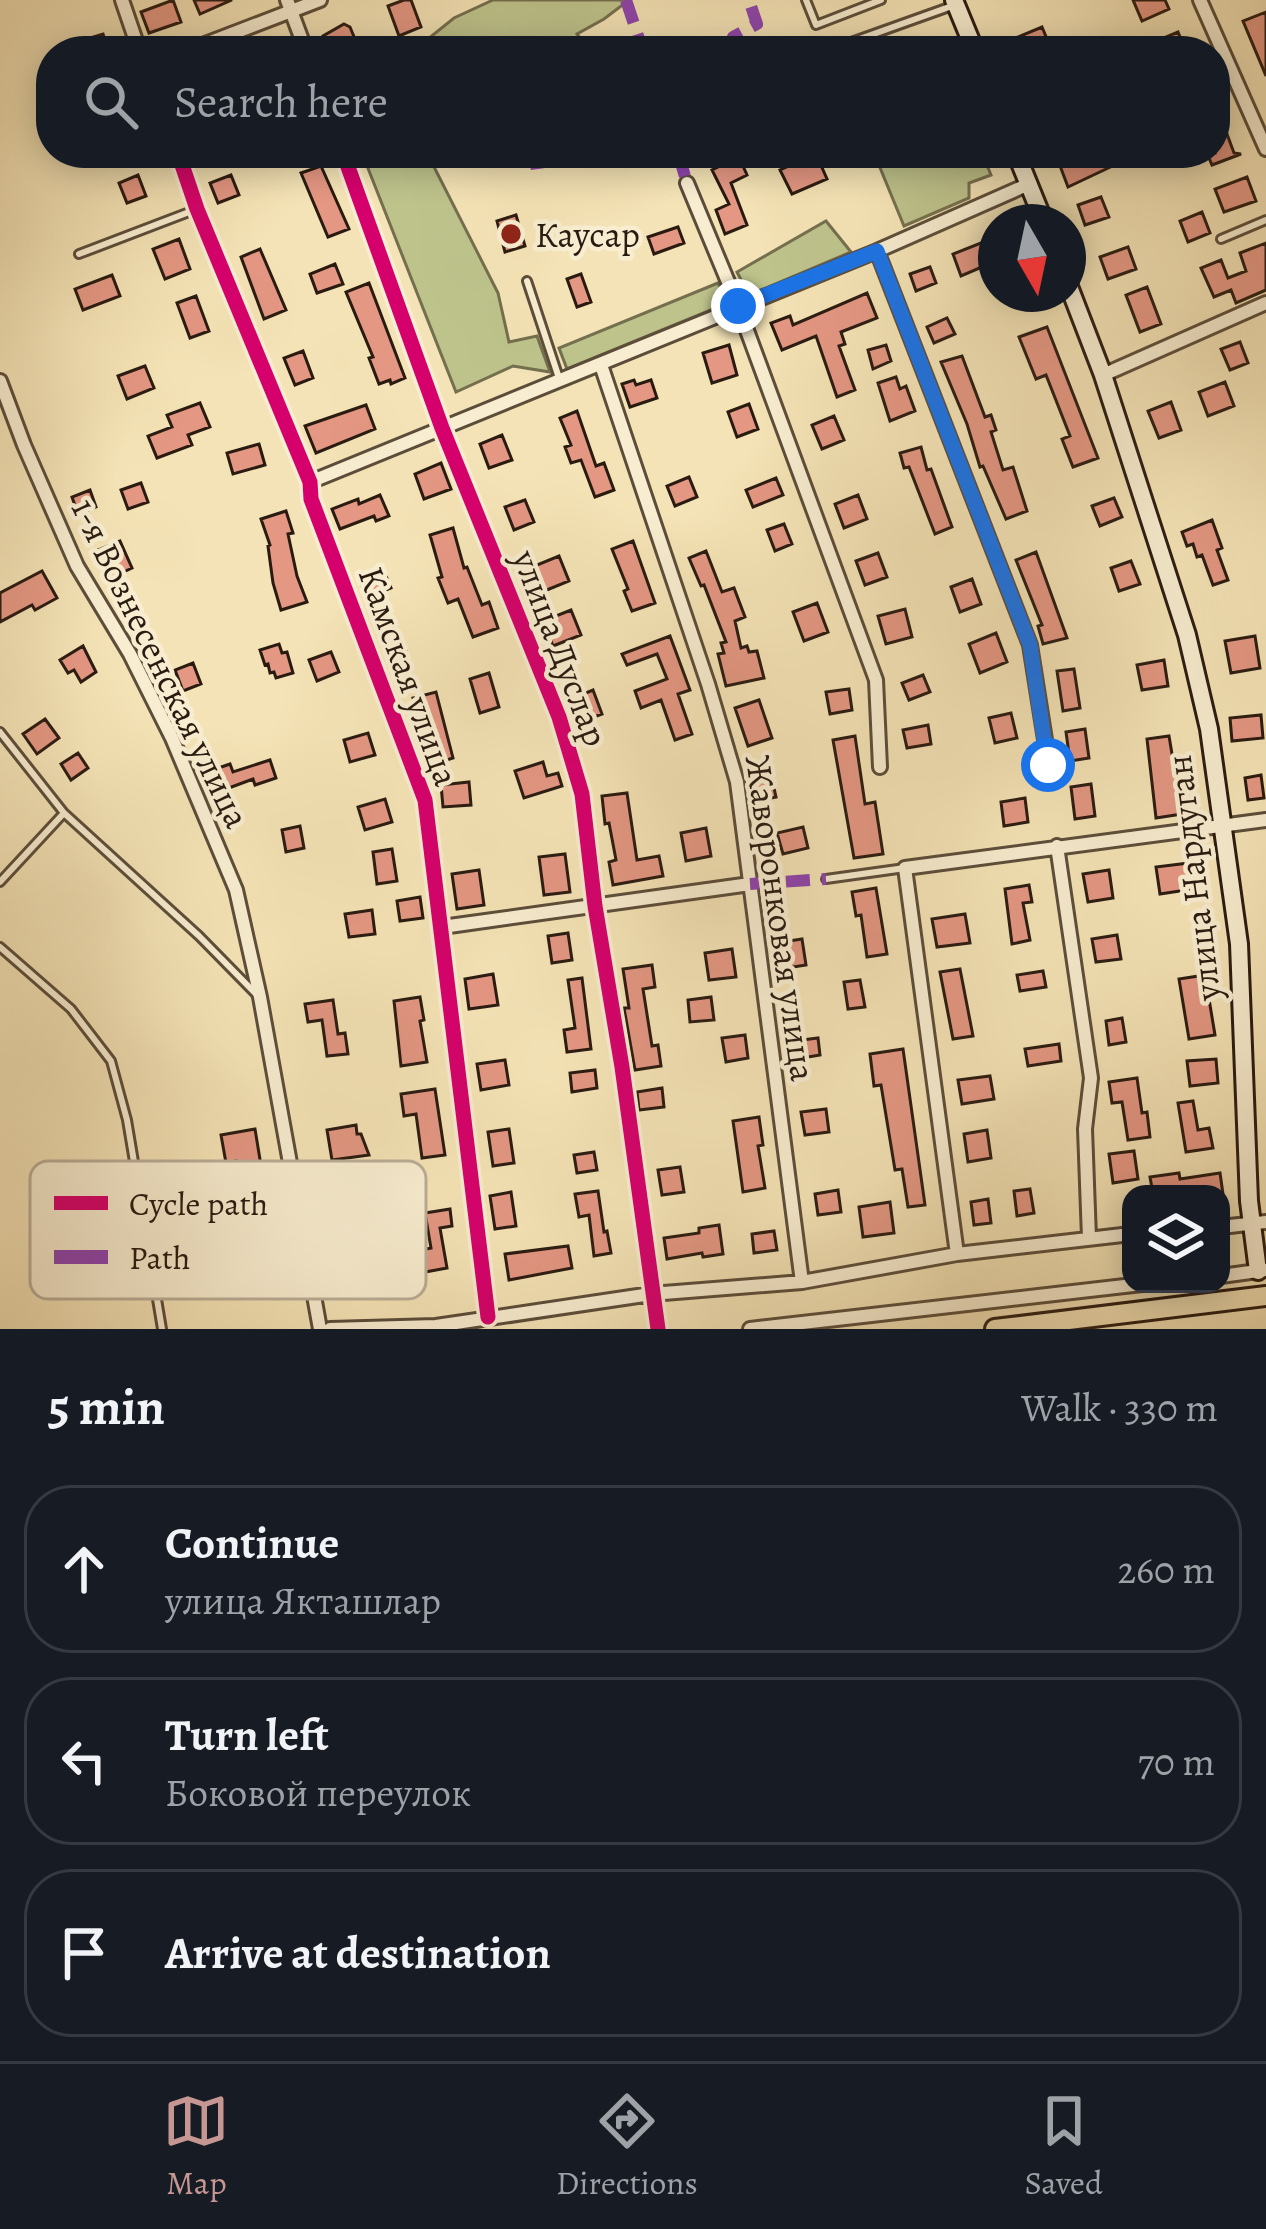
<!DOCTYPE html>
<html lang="en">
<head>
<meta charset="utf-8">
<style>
  :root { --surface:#171b24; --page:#20242c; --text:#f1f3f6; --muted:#9ea1a6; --line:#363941; --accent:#c59692 }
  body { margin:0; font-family:Alegreya,serif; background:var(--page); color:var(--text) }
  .controls { position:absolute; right:36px; bottom:36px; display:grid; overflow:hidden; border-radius:24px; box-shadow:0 6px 30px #0003 }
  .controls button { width:108px; height:108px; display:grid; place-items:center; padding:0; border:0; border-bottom:3px solid var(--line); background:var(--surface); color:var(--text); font:60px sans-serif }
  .compass { position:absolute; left:978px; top:204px; width:108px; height:108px; border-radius:50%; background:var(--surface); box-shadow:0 6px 30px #0003; rotate:171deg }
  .stop { position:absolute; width:36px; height:36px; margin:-27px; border:9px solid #1a73e8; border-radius:50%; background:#fff }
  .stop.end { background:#1a73e8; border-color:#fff; box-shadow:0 3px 12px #0008 }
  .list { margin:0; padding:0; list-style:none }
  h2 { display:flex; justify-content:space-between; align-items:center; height:156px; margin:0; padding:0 48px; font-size:51px }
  h2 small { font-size:39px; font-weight:400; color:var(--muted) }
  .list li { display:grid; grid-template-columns:78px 1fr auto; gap:36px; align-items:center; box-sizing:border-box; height:168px; margin:0 24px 24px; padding:0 24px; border:3px solid var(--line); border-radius:48px }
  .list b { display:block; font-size:45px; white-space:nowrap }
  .list p { margin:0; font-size:39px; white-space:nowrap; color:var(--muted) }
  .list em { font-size:39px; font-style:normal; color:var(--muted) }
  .icon { flex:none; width:66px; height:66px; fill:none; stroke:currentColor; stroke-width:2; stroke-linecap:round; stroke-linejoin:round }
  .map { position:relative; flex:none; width:1266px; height:1329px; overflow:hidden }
  .search { position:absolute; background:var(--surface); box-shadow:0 6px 30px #0003; left:36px; right:36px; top:36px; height:132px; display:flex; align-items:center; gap:30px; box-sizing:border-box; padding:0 42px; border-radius:48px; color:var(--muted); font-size:45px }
  .sheet { height:732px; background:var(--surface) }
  nav { display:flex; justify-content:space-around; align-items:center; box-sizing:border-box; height:168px; border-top:3px solid var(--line); background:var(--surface); font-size:33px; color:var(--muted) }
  nav a { display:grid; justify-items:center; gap:6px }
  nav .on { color:var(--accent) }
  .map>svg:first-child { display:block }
  .green { fill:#bec38c; stroke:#746f4e; stroke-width:3 }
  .building { fill:#e49783; stroke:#2a1b11; stroke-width:3 }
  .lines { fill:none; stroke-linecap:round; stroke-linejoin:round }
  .lane-casing { stroke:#5c4d3a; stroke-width:12 }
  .street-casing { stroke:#5c4d3a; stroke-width:18 }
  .secondary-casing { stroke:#2a1b11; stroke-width:22 }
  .primary-casing { stroke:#2a1b11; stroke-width:24 }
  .lane { stroke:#f8edd0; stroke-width:6 }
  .street { stroke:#f8edd0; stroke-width:12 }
  .secondary { stroke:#f8edd0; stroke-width:16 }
  .primary { stroke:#f4e3b6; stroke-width:18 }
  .quiet { stroke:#8e44ad; stroke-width:12; stroke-dasharray:24 12; stroke-linecap:butt }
  .cycleway-casing { stroke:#f8edd0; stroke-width:22 }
  .cycleway { stroke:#d6006c; stroke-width:15 }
  .route { stroke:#1a73e8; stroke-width:15 }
  .poi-dot { fill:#8f2418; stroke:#f8edd0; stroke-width:4.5 }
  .labels { text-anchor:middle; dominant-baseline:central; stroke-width:9; stroke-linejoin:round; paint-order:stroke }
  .poi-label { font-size:36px; fill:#2a1b11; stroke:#f8edd0; text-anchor:start }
  .street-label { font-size:36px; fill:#2a1b11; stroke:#f8edd0 }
  .key { fill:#f8edd0; stroke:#baae97; stroke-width:3 }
  .key-label { font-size:33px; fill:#2a1b11 }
</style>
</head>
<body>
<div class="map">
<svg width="1266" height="1329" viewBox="0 0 1266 1329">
  <rect width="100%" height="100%" fill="#f4e3b6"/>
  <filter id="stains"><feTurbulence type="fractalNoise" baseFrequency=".00167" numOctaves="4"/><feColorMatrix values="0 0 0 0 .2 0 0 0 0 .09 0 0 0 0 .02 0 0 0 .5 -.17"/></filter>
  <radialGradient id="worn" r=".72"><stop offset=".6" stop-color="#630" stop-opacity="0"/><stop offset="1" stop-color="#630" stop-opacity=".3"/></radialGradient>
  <path class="green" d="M493 0H629L604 19 577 34 590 51H413L454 18Z
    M362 153H427L498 293 509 342 537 336 550 372 513 366 456 392Z
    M874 153H982L991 175 969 183V198L904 226Z
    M826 221 851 252 749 295 737 272Z
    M718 283 728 303 567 369 559 348Z"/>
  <path class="building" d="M173 0 181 22 149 33 141 12Z
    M194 0H232L200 14Z
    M404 0H411L421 27 399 36 388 6Z
    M1133 0H1165L1169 9 1142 21Z
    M1266 12V76L1243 21Z
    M344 24 350 27 359 49 329 51 323 36Z
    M1042 27 1052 51H1018L1013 39Z
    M1178 32 1186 51H1158L1154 42Z
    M103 34 108 51H57L56 48Z
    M1224 126 1234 153 1241 154 1212 165 1207 153H1215V130Z
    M1083 153H1140L1068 187 1059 163Z
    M816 154 827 179 792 194 780 170Z
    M739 157 747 175 731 183 747 225 725 234 716 210 729 204 712 170Z
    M321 166 349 229 328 237 301 173Z
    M138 175 146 196 127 203 119 183Z
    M231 175 239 195 218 203 210 183Z
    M1247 177 1256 201 1224 212 1215 189Z
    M1101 197 1109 217 1085 225 1078 205Z
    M1202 212 1210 233 1188 242 1180 221Z
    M516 215 525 246 505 252 497 221Z
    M678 227 684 243 654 254 648 237Z
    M996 237V261L961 276 953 254Z
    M179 239 190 269 165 279 153 249Z
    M1266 243V290L1236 303 1231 290 1214 297 1201 268 1221 260 1228 278 1246 271 1240 253Z
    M1128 247 1136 269 1108 279 1100 257Z
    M260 249 286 310 264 319 241 257Z
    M335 264 343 284 317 293 310 274Z
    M930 267 936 283 916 291 910 274Z
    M581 274 591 302 577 307 567 279Z
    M112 275 120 296 83 310 75 289Z
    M369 283 405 378 391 384 390 380 379 384 369 358 373 357 346 292Z
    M1147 287 1161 324 1140 332 1126 295Z
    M867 293 877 318 841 332 845 344 839 346 855 390 837 397 816 336 782 350 771 323 790 316 793 325Z
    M196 296 209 331 190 338 177 303Z
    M947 318 955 334 934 343 927 327Z
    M1047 327 1098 458 1073 467 1062 439 1070 436 1046 375 1036 379 1019 337Z
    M1240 342 1248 363 1230 370 1221 349Z
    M729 345 737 375 712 383 703 353Z
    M886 345 891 361 873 369 868 350Z
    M303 351 313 378 295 385 284 358Z
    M962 356 985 417 991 415 996 430 991 432 1003 470 1013 467 1027 511 1006 519 983 466 980 467 967 424 941 362Z
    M145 366 154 388 127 399 118 376Z
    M896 377 900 389 906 386 915 411 890 421 878 383Z
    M634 380 636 385 651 380 657 398 630 407 622 384Z
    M1225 382 1234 406 1208 416 1199 392Z
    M1171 402 1181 430 1159 438 1148 411Z
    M200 403 210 427 188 435 192 445 157 458 148 436 172 427 167 415Z
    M749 404 758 429 737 437 728 412Z
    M366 405 375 429 316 453 305 426Z
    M577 411 596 466 604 463 614 490 595 497 581 460 571 463 565 447 571 445 560 418Z
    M834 416 844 440 822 449 812 425Z
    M502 435 512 460 489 468 480 444Z
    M259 444 265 465 233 474 227 453Z
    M921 447 927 470 931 469 952 527 935 534 909 467 904 468 900 453Z
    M441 463 451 489 424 499 415 474Z
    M689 477 697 497 675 506 667 486Z
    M776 478 783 495 753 507 746 490Z
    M141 483 148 502 128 509 121 490Z
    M90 490 96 507 78 514 72 497Z
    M380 495 389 516 376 521 374 516 340 529 332 509 358 499 359 504Z
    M858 495 867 519 844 528 835 504Z
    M1114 498 1122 517 1100 526 1092 506Z
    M525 500 534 522 514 530 505 507Z
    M286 511 293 533 288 534 297 576 307 602 281 610 273 583 268 546 270 545 261 519Z
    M1212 520 1222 548 1217 550 1228 580 1213 585 1202 555 1197 557 1193 544 1187 546 1182 532Z
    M784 524 792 544 775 551 767 530Z
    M453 528 464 568 467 567 482 605 489 602 498 628 473 637 458 599 448 603 438 578 442 577 430 535Z
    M120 541 132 568 110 578 98 550Z
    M633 541 655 603 632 611 624 591 628 589 612 549Z
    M706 551 722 592 734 588 745 617 735 621 741 648 747 646 749 652 757 651 764 678 726 686 718 654 724 653 721 643 726 642 704 585 701 586 689 558Z
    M1036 552 1067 638 1043 644 1038 626 1042 625 1016 560Z
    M878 553 887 577 865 585 856 561Z
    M559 556 569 581 542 592 532 567Z
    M1131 561 1140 584 1119 591 1111 568Z
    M42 571 57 598 35 610 32 605 0 622V593Z
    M384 571 391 588 366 598 359 580Z
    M972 579 981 604 960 612 951 587Z
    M817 603 828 632 804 641 793 612Z
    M905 609 912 637 886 644 878 616Z
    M571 610 581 635 553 646 543 621Z
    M996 633 1007 662 980 673 969 644Z
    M670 636 690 690 678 694 692 734 675 740 661 700 641 708 635 691 667 679 657 654 627 665 622 654Z
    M1255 636 1260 668 1231 673 1225 641Z
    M401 638 408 656 390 663 383 645Z
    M279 644 282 653 287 652 293 673 276 678 274 672 270 673 268 664 265 665 260 650Z
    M83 646 96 672 81 682 74 670 68 673 60 660Z
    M331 652 339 672 317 681 309 660Z
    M1164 660 1168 686 1142 690 1137 665Z
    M193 663 201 684 183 691 175 670Z
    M1074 669 1080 708 1063 711 1057 671Z
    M489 673 499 707 480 713 470 679Z
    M923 675 930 692 909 700 902 683Z
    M849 689 852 710 830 714 826 692Z
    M593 690 602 714 580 722 571 699Z
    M436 692 453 758 428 766 421 742 426 741 413 698Z
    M759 700 772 738 748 746 735 708Z
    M1011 713 1017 738 995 743 989 718Z
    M1261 715 1263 738 1232 741 1230 718Z
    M45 719 59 738 37 754 23 734Z
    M928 725 931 744 907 748 903 730Z
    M1085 729 1089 758 1070 761 1066 732Z
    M368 733 375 755 350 762 344 740Z
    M855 736 865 804 875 802 883 854 854 858 833 740Z
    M1169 736 1182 814 1156 818 1147 739Z
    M78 753 88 768 71 780 61 764Z
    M270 760 276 778 255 785 253 779 218 792 210 771 230 764 233 772Z
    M543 762 547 776 558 773 562 786 524 798 515 771Z
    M1261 775 1264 798 1248 800 1245 778Z
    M772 779 776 797 756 801 752 784Z
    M469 782 471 805 443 807 441 785Z
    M1091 784 1095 816 1075 819 1071 787Z
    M627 793 637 860 659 856 663 876 613 885 609 862 616 860 609 823 605 824 602 796Z
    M1025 798 1028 822 1004 826 1001 802Z
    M385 799 392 822 365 830 358 807Z
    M300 826 304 848 286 852 282 830Z
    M803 827 808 848 783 854 777 833Z
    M706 828 711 856 686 861 681 833Z
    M392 849 397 881 377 884 373 852Z
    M565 854 570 892 544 895 539 857Z
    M1189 863 1193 889 1160 894 1156 867Z
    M479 870 484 905 457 909 452 874Z
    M1109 870 1113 898 1088 902 1083 874Z
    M1029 885 1032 902 1023 903 1030 940 1012 944 1005 889Z
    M876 888 887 954 867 957 861 915 856 916 852 892Z
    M420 897 423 918 400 921 397 901Z
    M372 910 375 934 349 937 345 914Z
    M965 914 970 943 937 947 932 919Z
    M568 933 572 960 552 963 548 936Z
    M1117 935 1121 959 1096 962 1092 939Z
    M802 939 806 965 780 969 776 943Z
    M732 949 736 977 709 980 705 953Z
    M652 965 655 987 643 989 652 1046 658 1045 661 1066 635 1070 624 1008H629L623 969Z
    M960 969 973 1036 953 1039 940 972Z
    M1043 971 1046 987 1020 991 1017 975Z
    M493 974 498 1005 469 1009 465 979Z
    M1205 975 1215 1035 1189 1039 1179 979Z
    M582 978 591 1049 567 1052 564 1030 575 1028 568 980Z
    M860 980 865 1007 848 1009 844 982Z
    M420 997 424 1020 420 1021 427 1062 401 1066 394 1001Z
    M711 997 714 1020 690 1022 688 1000Z
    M333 1000 338 1034 345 1033 348 1054 327 1056 322 1020 308 1022 305 1004Z
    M1122 1018 1126 1042 1109 1045 1106 1021Z
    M745 1035 748 1058 726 1062 722 1038Z
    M818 1038 820 1055 796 1059 794 1041Z
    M1059 1044 1061 1061 1028 1066 1025 1049Z
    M903 1049 925 1205 908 1207 902 1169 895 1170 881 1085 874 1086 870 1054Z
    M1216 1059 1218 1083 1190 1086 1187 1061Z
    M505 1060 509 1085 481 1090 477 1064Z
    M595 1070 597 1088 572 1092 570 1073Z
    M990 1076 994 1099 962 1104 958 1080Z
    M1137 1078 1142 1113 1147 1112 1150 1137 1128 1140 1122 1102 1112 1103 1109 1082Z
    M662 1088 664 1107 639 1110 637 1092Z
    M435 1089 445 1155 422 1158 416 1114 404 1116 401 1094Z
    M1193 1101 1198 1130 1209 1128 1213 1148 1186 1152 1178 1103Z
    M826 1109 829 1132 805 1135 801 1112Z
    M759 1117 763 1145 758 1146 765 1188 743 1192 733 1121Z
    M356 1125 357 1134H361L369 1155 332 1160 327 1130Z
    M255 1129 265 1190 268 1189 271 1204 243 1208 242 1199 234 1200 232 1187 240 1186 236 1161 226 1163 221 1135Z
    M509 1129 514 1163 493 1166 488 1132Z
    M987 1130 991 1158 968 1162 964 1134Z
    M1134 1151 1138 1179 1113 1183 1109 1154Z
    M594 1152 597 1170 577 1173 574 1155Z
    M680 1167 684 1192 662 1195 658 1170Z
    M1179 1173 1180 1179 1220 1173 1223 1194H1153L1150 1177Z
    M1030 1189 1034 1213 1017 1216 1014 1191Z
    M838 1190 841 1212 818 1215 815 1194Z
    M598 1191 604 1232 607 1231 611 1253 594 1256 589 1215 579 1217 575 1194Z
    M511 1192 516 1226 495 1229 490 1196Z
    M988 1199 991 1223 974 1225 971 1202Z
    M890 1202 894 1233 863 1237 859 1207Z
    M450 1209 452 1226 440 1228 447 1268 420 1273 416 1251 431 1248 425 1213Z
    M719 1225 723 1254 703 1257 702 1253 667 1259 664 1238 699 1233V1228Z
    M774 1231 777 1250 754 1253 752 1234Z
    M568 1246 572 1268 509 1280 505 1254Z"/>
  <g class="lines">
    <defs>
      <path id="lane" d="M806 0 816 25 881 0
        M826 51 952 6
        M1221 239 1266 220
        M79 254 197 209
        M527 281 559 378
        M0 732 64 813 199 936 257 995
        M826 879 905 868
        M0 882 64 813
        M0 947 71 1009 111 1061 127 1120 162 1329"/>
      <path id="street" d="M122 0 138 47 143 51
        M287 0 306 51
        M1200 0 1266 149
        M187 51 320 0
        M178 153 197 209 310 482 311 499 425 800 488 1317
        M343 153 442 428 559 717 582 794 595 906 622 1067 658 1329
        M687 183 738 306 876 680 880 767
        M877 251 1030 645 1049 765
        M601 365 708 684 737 782 802 1282
        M1103 375 1266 303
        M0 381 24 445 77 566 130 654 172 738 236 890 260 997 320 1329
        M310 482 877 251 1029 184
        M1057 846 1091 1078 1085 1129 1089 1238
        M442 927 750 884
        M1221 1227 1266 1222
        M957 1254 905 868 1266 820
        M1221 1276 1265 1270
        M330 1329 436 1326 651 1294 802 1282 957 1254 1131 1234
        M750 1329 1142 1284"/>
      <path id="secondary" d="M954 0 975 51
        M1016 153 1044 222
        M1068 284 1103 375 1187 635 1209 729 1239 944 1249 1201 1258 1271"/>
      <path id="primary" d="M995 1329 1266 1296"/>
    </defs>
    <use href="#lane" class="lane-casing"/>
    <use href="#street" class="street-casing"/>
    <use href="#secondary" class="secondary-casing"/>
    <use href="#primary" class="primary-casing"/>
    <use href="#lane" class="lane"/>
    <use href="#street" class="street"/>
    <use href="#secondary" class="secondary"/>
    <use href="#primary" class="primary"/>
    <path class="quiet" d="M626 0 643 51
      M729 51 733 37 757 24 749 0
      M678 153 687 183
      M530 164 612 153
      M750 884 826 879"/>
    <defs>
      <path id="cycleway" d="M178 153 197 209 310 482 311 499 425 800 488 1317
        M343 153 442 428 559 717 582 794 595 906 622 1067 658 1329"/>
    </defs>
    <use href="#cycleway" class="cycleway-casing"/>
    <use href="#cycleway" class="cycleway"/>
  </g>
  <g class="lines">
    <path class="route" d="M738 306 877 251 1030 645 1048 765"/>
  </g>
  <circle class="poi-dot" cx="511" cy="234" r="12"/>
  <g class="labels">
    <g class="poi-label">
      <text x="535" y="234">Каусар</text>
    </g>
    <g class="street-label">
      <text transform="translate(561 648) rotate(69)">улица Дуслар</text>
      <text transform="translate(161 663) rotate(64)">1-я Вознесенская улица</text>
      <text transform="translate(409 676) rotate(70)">Камская улица</text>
      <text transform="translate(1193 878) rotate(-97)">улица Нардуган</text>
      <text transform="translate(781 918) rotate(82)">Жаворонковая улица</text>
    </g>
  </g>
  <rect x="30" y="1161" width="396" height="138" rx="18" class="key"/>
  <rect x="54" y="1196" width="54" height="14" fill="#d6006c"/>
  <rect x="54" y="1250" width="54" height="14" fill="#8e44ad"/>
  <g class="key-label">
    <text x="129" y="1215">Cycle path</text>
    <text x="129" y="1269">Path</text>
  </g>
  <rect width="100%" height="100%" filter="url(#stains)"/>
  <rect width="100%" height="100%" fill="url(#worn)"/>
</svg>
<div class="controls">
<button><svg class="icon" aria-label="layers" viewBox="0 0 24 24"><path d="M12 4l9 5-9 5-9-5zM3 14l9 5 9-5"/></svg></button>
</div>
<svg class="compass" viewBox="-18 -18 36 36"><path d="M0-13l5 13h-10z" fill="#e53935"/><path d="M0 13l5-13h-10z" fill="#9ea1a6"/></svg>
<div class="stop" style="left:1048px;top:765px"></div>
<div class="stop end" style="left:738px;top:306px"></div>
<div class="search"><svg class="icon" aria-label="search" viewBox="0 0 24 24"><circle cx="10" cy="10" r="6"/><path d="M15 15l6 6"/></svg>Search here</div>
</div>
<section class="sheet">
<h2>5 min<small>Walk · 330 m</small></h2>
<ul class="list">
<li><svg class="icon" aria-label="ahead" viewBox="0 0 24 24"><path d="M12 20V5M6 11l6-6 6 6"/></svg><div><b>Continue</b><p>улица Якташлар</p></div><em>260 m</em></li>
<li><svg class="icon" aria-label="left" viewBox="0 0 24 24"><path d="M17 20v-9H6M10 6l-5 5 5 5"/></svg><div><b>Turn left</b><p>Боковой переулок</p></div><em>70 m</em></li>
<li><svg class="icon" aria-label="arrive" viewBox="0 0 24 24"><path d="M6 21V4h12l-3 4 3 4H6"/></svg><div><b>Arrive at destination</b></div></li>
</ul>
</section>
<nav>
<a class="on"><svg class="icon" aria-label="map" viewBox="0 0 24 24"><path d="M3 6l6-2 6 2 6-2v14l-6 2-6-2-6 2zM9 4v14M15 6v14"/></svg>Map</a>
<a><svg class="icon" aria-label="directions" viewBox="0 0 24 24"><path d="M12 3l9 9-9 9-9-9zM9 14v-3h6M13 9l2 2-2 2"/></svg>Directions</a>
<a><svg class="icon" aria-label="saved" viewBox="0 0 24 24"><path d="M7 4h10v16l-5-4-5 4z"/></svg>Saved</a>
</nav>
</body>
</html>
